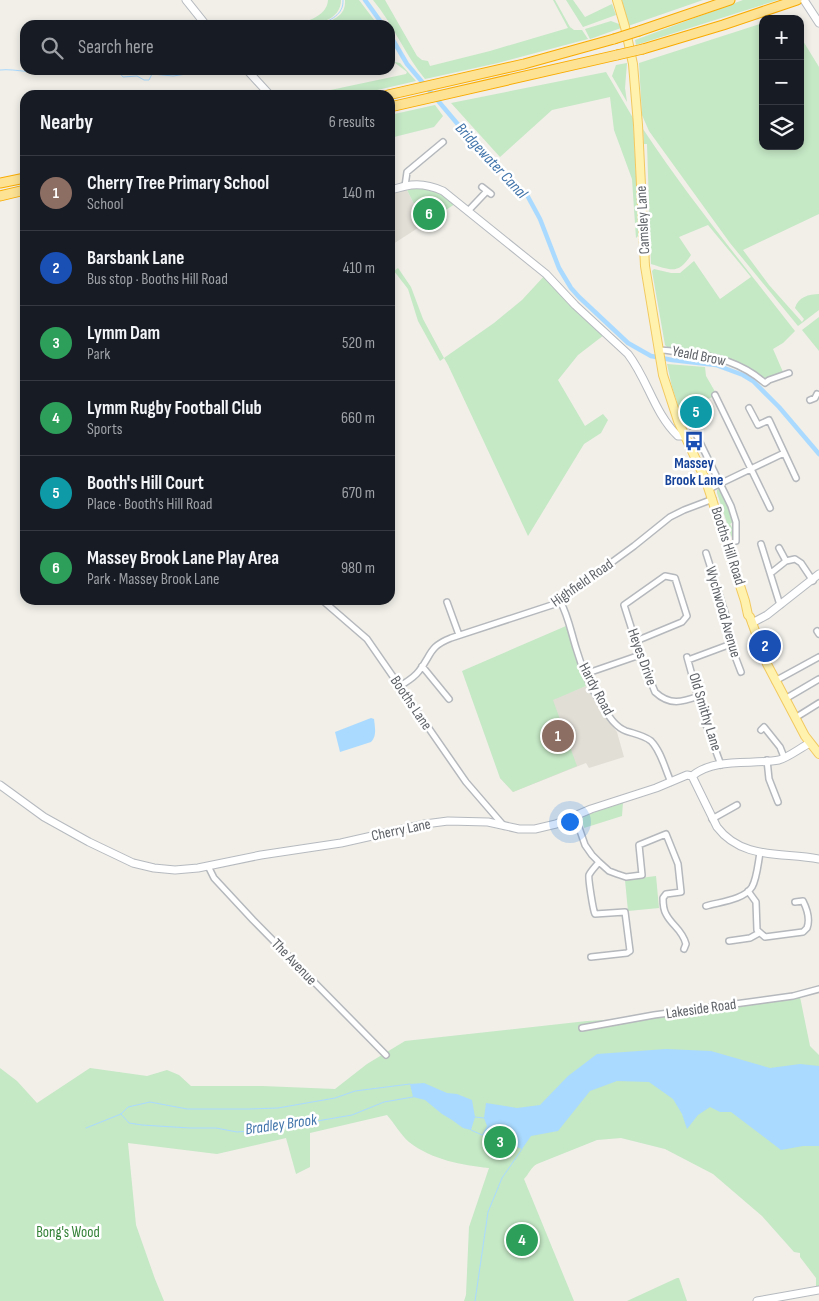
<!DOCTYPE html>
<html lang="en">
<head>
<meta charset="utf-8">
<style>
  :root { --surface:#171b24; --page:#20242c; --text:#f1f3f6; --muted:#9ea1a6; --line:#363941; --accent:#b45309 }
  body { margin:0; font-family:"Sofia Sans Condensed",sans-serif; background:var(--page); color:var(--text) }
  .controls { position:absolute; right:15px; top:15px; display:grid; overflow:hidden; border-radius:10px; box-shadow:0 2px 8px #0003 }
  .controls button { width:45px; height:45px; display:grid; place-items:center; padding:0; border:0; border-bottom:1px solid var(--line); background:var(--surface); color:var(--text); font:25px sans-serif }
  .you { position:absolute; left:569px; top:821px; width:18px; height:18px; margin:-12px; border:4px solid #fff; border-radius:50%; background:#1a73e8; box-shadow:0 0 0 8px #1a73e833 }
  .badge { display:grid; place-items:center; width:32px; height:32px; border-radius:50%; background:var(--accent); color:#fff; font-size:16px; font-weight:700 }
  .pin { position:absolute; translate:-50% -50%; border:2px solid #fff; box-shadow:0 1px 5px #0006 }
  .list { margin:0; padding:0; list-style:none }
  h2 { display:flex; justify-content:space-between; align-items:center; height:65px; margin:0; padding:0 20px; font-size:21px }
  h2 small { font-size:16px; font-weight:400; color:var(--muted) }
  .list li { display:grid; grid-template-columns:32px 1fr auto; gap:15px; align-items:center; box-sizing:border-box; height:75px; padding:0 20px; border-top:1px solid var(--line) }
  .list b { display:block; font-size:19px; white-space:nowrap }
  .list p { margin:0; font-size:16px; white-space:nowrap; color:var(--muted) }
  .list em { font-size:16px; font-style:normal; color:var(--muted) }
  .icon { flex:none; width:28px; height:28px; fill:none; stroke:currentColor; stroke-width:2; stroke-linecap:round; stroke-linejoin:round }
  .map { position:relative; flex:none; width:819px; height:1301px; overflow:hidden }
  .search { position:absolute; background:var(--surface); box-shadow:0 2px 8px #0003; left:20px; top:20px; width:375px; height:55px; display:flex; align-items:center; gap:12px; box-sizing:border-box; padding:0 18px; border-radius:15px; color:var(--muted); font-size:19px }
  .panel { position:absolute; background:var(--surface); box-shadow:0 2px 8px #0003; left:20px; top:90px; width:375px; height:515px; border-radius:15px }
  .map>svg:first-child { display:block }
  .education { fill:#e1ded6 }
  .green { fill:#c5e8c5 }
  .water { fill:#aadaff }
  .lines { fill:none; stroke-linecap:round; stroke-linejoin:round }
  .stream { stroke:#aadaff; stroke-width:1 }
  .canal { stroke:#aadaff; stroke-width:4.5 }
  .street-casing { stroke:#b5b8bc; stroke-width:8 }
  .secondary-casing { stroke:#b6babf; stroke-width:9 }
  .primary-casing { stroke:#f2c960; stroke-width:10 }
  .highway-casing { stroke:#f9ab00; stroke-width:11 }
  .street { stroke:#fff; stroke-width:5 }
  .secondary { stroke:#fff; stroke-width:7 }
  .primary { stroke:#fff2af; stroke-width:8 }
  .highway { stroke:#fde293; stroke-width:9 }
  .highway-bridge-casing { stroke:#f9ab00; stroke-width:11; stroke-linecap:butt }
  .highway-bridge { stroke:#fde293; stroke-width:9 }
  .labels { text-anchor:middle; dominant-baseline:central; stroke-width:5; stroke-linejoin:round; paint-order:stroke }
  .street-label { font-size:15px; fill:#5f6368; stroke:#fff }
  .transit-label { font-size:15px; font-weight:bold; fill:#164399; stroke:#fff }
  .park-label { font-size:15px; fill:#348238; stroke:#fff }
  .water-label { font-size:16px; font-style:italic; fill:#4174aa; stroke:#fff }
</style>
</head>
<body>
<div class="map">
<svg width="819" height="1301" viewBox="0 0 819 1301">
  <rect width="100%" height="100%" fill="#f1efe8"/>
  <path class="education" d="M405 186 424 224 390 246V190Z
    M586 686 599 709 617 732 624 757 589 768 586 763 513 792 500 778 553 699Z"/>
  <path class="green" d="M328 0H341C341 21 315 25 299 25 311 19 327 15 328 0Z
    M345 0H359L378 25H322C334 19 346 16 345 0Z
    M373 0H385L417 56 422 60 428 61 430 66 490 51 568 28 553 0H555L570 27 574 30H582L588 39 498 63 425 79C405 55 393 24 373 0Z
    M566 0H573L585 17 612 4 616 15 583 27Z
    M622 0H703L628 26Z
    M743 0H778L636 45 635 40Z
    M611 21 619 24 621 28 590 39 585 29Z
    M763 23V146H800V36L819 67V214L743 250 769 285 802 322 804 319 795 308C798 297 809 294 819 294V310L798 326 730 243 649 131 642 115 639 63Z
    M390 45 395 54 393 59 395 62 400 63 416 81 356 95H307L406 74 407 72 390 59Z
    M627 63 625 88 627 102 612 76 616 65Z
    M606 72 633 118 639 235 636 238 632 179 614 130 610 97 552 110 500 157 451 103Z
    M435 105 443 116 434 127 390 138V115Z
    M643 129C690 200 743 264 795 331L783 343 773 349 783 372 765 379C743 362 719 355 691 352 683 351 675 348 667 347L665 345 652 271 654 269 671 273H680L694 261 720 299 751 277 708 225 679 237 691 255C678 275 671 270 651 264L647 144H644Z
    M405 186 443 191 455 204 424 224Z
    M398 268 411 287 423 319 444 358 494 323 522 300 546 274 604 335 578 355 558 380 585 426 603 414 608 420 601 433 584 444 528 536 448 365 444 358 440 361 418 321 408 289 394 271Z
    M819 317V351L802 330Z
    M667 364 705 367 706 376 717 395 680 411 672 387Z
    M720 488 734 519 733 522 730 524 733 529 734 544 717 493V490Z
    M566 626 586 686 553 700 577 766 513 792 500 778 462 671Z
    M623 802 622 816 584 828 582 820 584 816Z
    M656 876 659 908 628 911 625 880Z
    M800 997 810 1046 819 1055V1286H816V1278L800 1257V1253L794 1252 762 1216 713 1174 665 1149 621 1138 597 1140 537 1164C531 1167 529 1174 524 1179L574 1301H464L466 1295 469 1227 489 1168C462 1165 432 1160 409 1142 401 1135 394 1123 387 1115L310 1133V1167L296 1174 286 1138 217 1154 128 1143 136 1225 155 1279 164 1301H0V1068L17 1081 37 1103 90 1068 147 1076 167 1070 179 1075 191 1086H262L335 1089 367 1064 405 1041 587 1021 670 1016Z
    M677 1278H679L687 1301H627Z"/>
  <path class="water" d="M371 718 374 719C375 728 377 736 371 742L340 752 335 732Z
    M666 1049 711 1051 770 1068 800 1064 819 1066V1146H803L781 1150 731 1112H720L710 1107 698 1115 687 1129 682 1114 673 1099 649 1082 617 1081 590 1091 558 1131 531 1136 522 1149 482 1135 487 1126 484 1118 486 1103 517 1108 540 1105 568 1076 597 1054Z
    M424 1083 447 1093 457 1094 472 1100 475 1117 471 1130 463 1128 452 1120 442 1114 425 1100 413 1097 410 1084Z"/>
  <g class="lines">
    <path class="stream" d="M319 25C330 20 344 15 343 0
      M0 70C16 68 38 76 53 70
      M117 70 123 77 137 76 144 80H149L152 74 173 76 215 70
      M121 1114 129 1123 142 1125 190 1128H216L237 1132 271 1129 352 1115 384 1102 413 1097
      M475 1117 484 1118
      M86 1128 121 1114 128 1107 150 1102 187 1109H249L278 1108 335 1098 355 1091 410 1084
      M471 1130 482 1135
      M475 1301 488 1212 502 1178 522 1149"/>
    <path class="canal" d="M365 0 383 25
      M390 35 407 64 461 128 527 195 540 219 559 268 571 288 579 297 628 343 651 356 672 360 716 365 743 375 753 381 779 407 819 454"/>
    <defs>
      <path id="street" d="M405 186 407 172 443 142
        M482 187 491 194
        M468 211 487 191
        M660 350C669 350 678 353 687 353 716 356 742 363 765 383L769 380 789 373
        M715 395 770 508
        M810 400 815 398 817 394
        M749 408 758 425 769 420 796 478
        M693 428 731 506 736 522V541
        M709 489 784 453
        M761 544 780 605
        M779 548 786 561
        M706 553 727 619 733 651 741 672
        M771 573 786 561 795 559 801 563 813 581
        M322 600 367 639 466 782 504 826
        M560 601C568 615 571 632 576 648 582 669 591 689 603 707 609 716 615 727 626 731 635 734 643 735 651 741 661 751 665 769 671 782
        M447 602 459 635
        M817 631 819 634
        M636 641 682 622 687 616 675 578 665 576 624 605 640 655 655 692C670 706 682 702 699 696
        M687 657 705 722 721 765
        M688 660 731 644
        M422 666 449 699
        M585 674 640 655
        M775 681 819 657
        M400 686C406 682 414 678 419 671 432 655 428 647 451 638L555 604 634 546 670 517 684 510 713 499
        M785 699 819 679
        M795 718 819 703
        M761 730 764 727 780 747 784 757
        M767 760 769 779 778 802
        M575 816 585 845 592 855 599 862 609 871 617 874 626 877 642 875 639 845 666 834 678 864 681 892 666 894 663 898C663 903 663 909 666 914 672 926 682 929 686 944L684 949
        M712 819 737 805
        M208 866 214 878 253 920 386 1055
        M748 891 756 902 757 930 765 937 803 932 807 928C810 920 807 909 803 901L795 902
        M706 906C719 902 744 900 752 887 757 878 758 863 760 853
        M729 941 750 938 759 933
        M591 957 627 953 630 951 625 912 595 914C593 910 588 878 589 875 591 871 596 866 599 862
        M582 1028 654 1015 793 996 819 989"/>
      <path id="secondary" d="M186 0 206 25
        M804 0 819 23
        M247 70 270 95
        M390 190C395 189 401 187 406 186 418 183 432 186 443 191L546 274 575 305 628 354C648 380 654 413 678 436H685
        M752 623 767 615 819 574
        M692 776 717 827C742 860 782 852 819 859
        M0 785 44 817 89 842 133 863 154 868 175 870 198 868 261 855 341 843 425 824 448 821 488 822 519 829H535L556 824 591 809 656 788 687 775 692 776C715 757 751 765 779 760 789 757 800 748 810 743
        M757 1301 819 1290"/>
      <path id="primary" d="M617 0 625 27 633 64 638 125 645 266 663 375 678 421 706 481 745 601 748 615 750 617 767 664 805 736 819 754"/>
      <path id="highway" d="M639 31 730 0
        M643 49 723 25 797 0
        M388 95 524 64 614 39
        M390 107 617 55
        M0 183 25 178
        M0 196 25 190"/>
    </defs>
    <use href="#street" class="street-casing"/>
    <use href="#secondary" class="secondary-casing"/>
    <use href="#primary" class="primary-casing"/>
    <use href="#highway" class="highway-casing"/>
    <use href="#street" class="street"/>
    <use href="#secondary" class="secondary"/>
    <use href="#primary" class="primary"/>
    <use href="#highway" class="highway"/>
    <defs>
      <path id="highway-bridge" d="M614 39 639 31
        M617 55 643 49"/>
    </defs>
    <use href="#highway-bridge" class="highway-bridge-casing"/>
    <use href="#highway-bridge" class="highway-bridge"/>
  </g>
  <defs>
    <symbol id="bus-bare" viewBox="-9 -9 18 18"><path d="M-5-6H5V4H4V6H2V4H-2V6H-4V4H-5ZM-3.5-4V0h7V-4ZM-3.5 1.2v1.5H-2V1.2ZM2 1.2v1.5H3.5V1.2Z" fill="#1a4fb4" stroke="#fff" stroke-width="2.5" paint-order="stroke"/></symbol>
  </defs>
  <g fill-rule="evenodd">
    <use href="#bus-bare" x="680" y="427" width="28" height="28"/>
  </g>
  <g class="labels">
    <g class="street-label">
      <text transform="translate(643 220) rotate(-93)">Camsley Lane</text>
      <text transform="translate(699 356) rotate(11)">Yeald Brow</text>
      <text transform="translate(728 546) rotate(72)">Booths Hill Road</text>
      <text transform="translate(582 583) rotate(-35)">Highfield Road</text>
      <text transform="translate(723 612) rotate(74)">Wychwood Avenue</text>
      <text transform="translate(642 657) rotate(70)">Heyes Drive</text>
      <text transform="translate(596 689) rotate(62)">Hardy Road</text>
      <text transform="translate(411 703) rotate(56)">Booths Lane</text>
      <text transform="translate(705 712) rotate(73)">Old Smithy Lane</text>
      <text transform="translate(401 830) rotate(-12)">Cherry Lane</text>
      <text transform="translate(294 962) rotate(46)">The Avenue</text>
      <text transform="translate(701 1009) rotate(-8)">Lakeside Road</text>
    </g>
    <g class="transit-label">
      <text x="694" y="463">Massey<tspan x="694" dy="17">Brook Lane</tspan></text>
    </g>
    <g class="park-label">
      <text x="68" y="1232">Bong's Wood</text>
    </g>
    <g class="water-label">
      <text transform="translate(491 161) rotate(47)">Bridgewater Canal</text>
      <text transform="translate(281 1125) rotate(-8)">Bradley Brook</text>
    </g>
  </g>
</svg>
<div class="controls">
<button>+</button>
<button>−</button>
<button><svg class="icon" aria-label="layers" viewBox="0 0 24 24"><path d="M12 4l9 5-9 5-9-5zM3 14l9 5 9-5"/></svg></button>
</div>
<div class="you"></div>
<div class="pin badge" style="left:558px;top:736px;background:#8d6e63">1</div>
<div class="pin badge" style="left:765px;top:646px;background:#1a4fb4">2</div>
<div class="pin badge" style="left:500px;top:1142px;background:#2e9e5b">3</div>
<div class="pin badge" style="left:522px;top:1240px;background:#2e9e5b">4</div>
<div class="pin badge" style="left:696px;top:412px;background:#0f9aa8">5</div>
<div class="pin badge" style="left:429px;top:214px;background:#2e9e5b">6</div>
<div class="search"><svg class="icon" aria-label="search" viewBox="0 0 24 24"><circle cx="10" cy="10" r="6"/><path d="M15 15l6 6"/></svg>Search here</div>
<section class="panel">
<h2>Nearby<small>6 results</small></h2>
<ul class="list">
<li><span class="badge" style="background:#8d6e63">1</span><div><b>Cherry Tree Primary School</b><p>School</p></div><em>140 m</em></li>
<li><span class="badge" style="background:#1a4fb4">2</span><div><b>Barsbank Lane</b><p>Bus stop · Booths Hill Road</p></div><em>410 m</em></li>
<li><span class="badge" style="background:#2e9e5b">3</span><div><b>Lymm Dam</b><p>Park</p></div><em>520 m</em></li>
<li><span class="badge" style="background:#2e9e5b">4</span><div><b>Lymm Rugby Football Club</b><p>Sports</p></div><em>660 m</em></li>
<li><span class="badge" style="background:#0f9aa8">5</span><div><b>Booth's Hill Court</b><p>Place · Booth's Hill Road</p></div><em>670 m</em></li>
<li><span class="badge" style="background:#2e9e5b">6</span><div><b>Massey Brook Lane Play Area</b><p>Park · Massey Brook Lane</p></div><em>980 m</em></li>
</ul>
</section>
</div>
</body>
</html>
